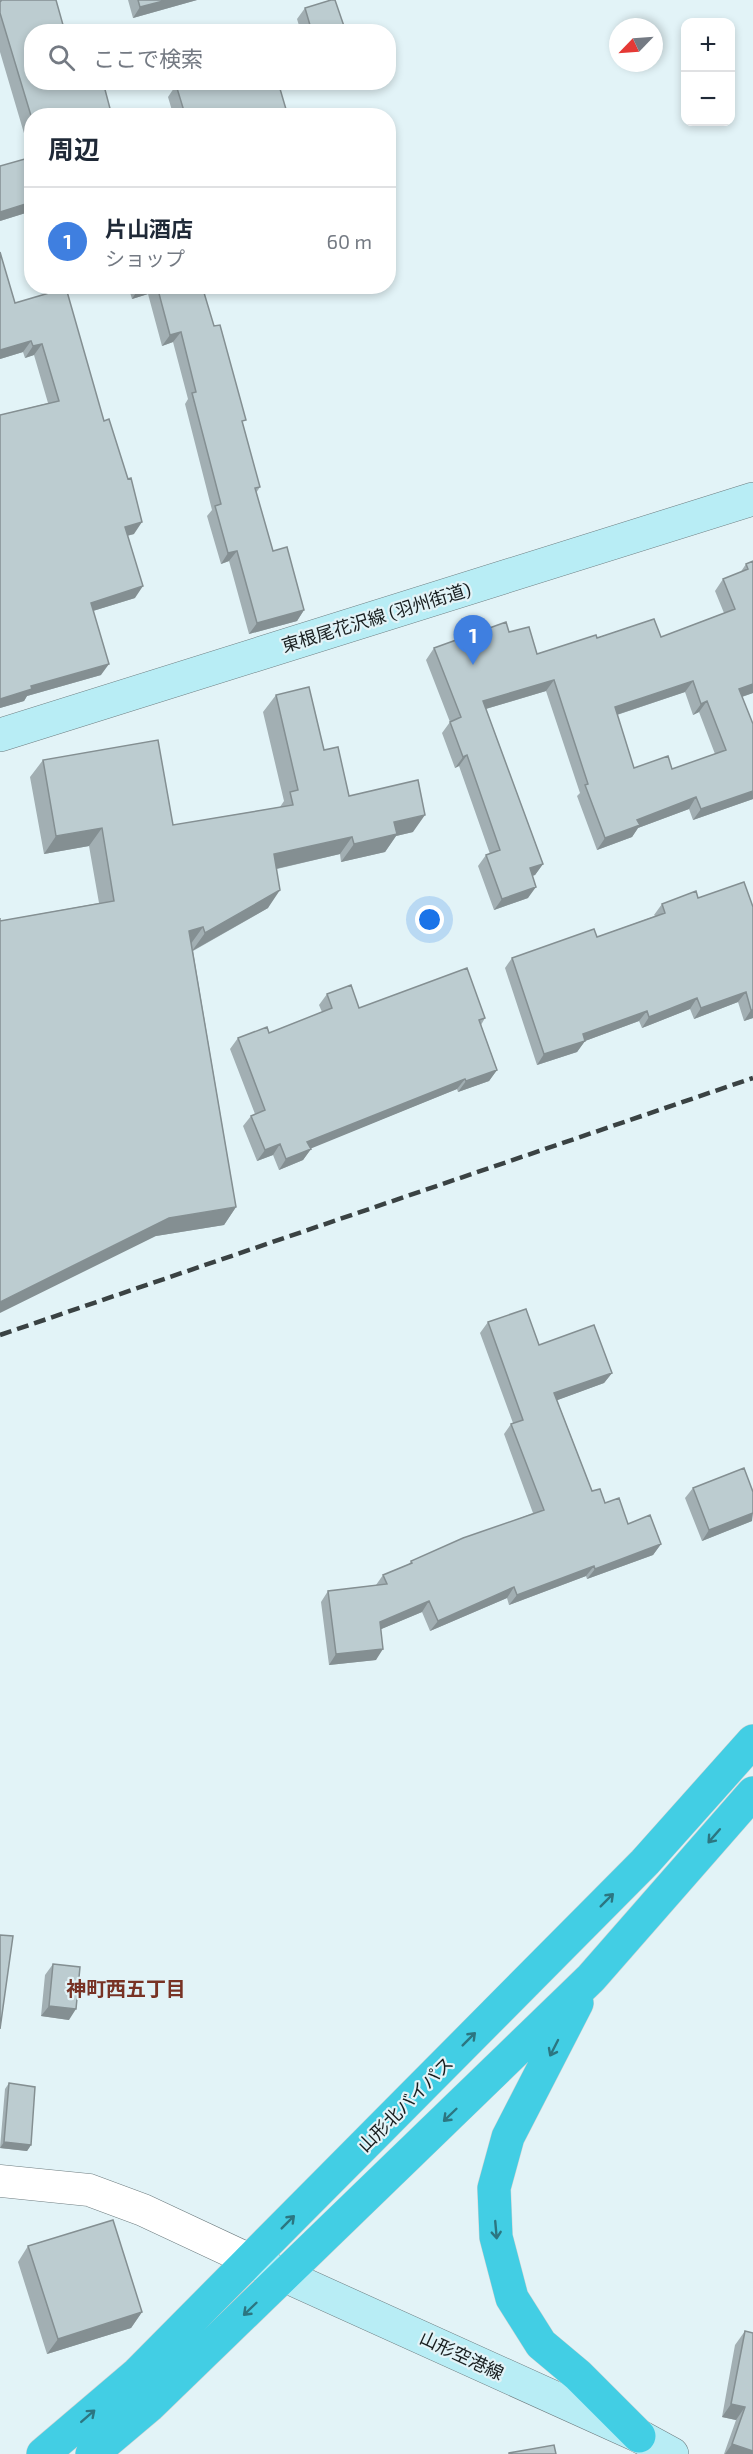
<!DOCTYPE html>
<html lang="ja">
<head>
<meta charset="utf-8">
<style>
  :root { --surface:#fff; --page:#f6f6f7; --text:#1f2937; --muted:#747a83; --line:#e0e1e3; --accent:#2563eb }
  body { margin:0; font-family:"Exo 2","Noto Sans JP",sans-serif; background:var(--page); color:var(--text) }
  .controls { position:absolute; right:18px; top:18px; display:grid; overflow:hidden; border-radius:12px; box-shadow:0 3px 9px #0003 }
  .controls button { width:54px; height:54px; display:grid; place-items:center; padding:0; border:0; border-bottom:2px solid var(--line); background:var(--surface); color:var(--text); font:30px sans-serif }
  .compass { position:absolute; left:609px; top:18px; width:54px; height:54px; border-radius:50%; background:var(--surface); box-shadow:0 3px 9px #0003; rotate:245deg }
  .you { position:absolute; left:430px; top:920px; width:21px; height:21px; margin:-15px; border:4px solid #fff; border-radius:50%; background:#1a73e8; box-shadow:0 0 0 9px #1a73e833 }
  .badge { display:grid; place-items:center; width:39px; height:39px; border-radius:50%; background:var(--accent); color:#fff; font-size:20px; font-weight:700 }
  .pin { position:absolute; translate:-50% -50px; filter:drop-shadow(0 2px 3px #0008) }
  .pin::after { content:''; position:absolute; top:32px; width:21px; height:18px; background:inherit; clip-path:polygon(0 0,100% 0,50% 100%) }
  .list { margin:0; padding:0; list-style:none }
  h2 { display:flex; justify-content:space-between; align-items:center; height:78px; margin:0; padding:0 24px; font-size:26px }
  h2 small { font-size:20px; font-weight:400; color:var(--muted) }
  .list li { display:grid; grid-template-columns:39px 1fr auto; gap:18px; align-items:center; box-sizing:border-box; height:108px; padding:0 24px; border-top:2px solid var(--line) }
  .list b { display:block; font-size:22px; white-space:nowrap }
  .list p { margin:0; font-size:20px; white-space:nowrap; color:var(--muted) }
  .list em { font-size:20px; font-style:normal; color:var(--muted) }
  .icon { flex:none; width:33px; height:33px; fill:none; stroke:currentColor; stroke-width:2; stroke-linecap:round; stroke-linejoin:round }
  .map { position:relative; flex:none; width:753px; height:2454px; overflow:hidden }
  .search { position:absolute; background:var(--surface); box-shadow:0 3px 9px #0003; left:24px; top:24px; width:372px; height:66px; display:flex; align-items:center; gap:15px; box-sizing:border-box; padding:0 21px; border-radius:24px; color:var(--muted); font-size:22px }
  .panel { position:absolute; background:var(--surface); box-shadow:0 3px 9px #0003; left:24px; top:108px; width:372px; height:186px; border-radius:24px }
  .map>svg:first-child { display:block }
  .lines { fill:none; stroke-linecap:round; stroke-linejoin:round }
  .minor-casing { stroke:#6e7d80; stroke-width:33 }
  .secondary-casing { stroke:#6e7d80; stroke-width:34 }
  .trunk-casing { stroke:#d1d2d2; stroke-width:34 }
  .minor { stroke:#fff; stroke-width:32 }
  .secondary { stroke:#b8edf5; stroke-width:33 }
  .trunk { stroke:#42cee4; stroke-width:33 }
  .rail { stroke:#3a4243; stroke-width:4.5; stroke-dasharray:12 6; stroke-linecap:butt }
  .wall { fill:#a2afb3; fill-rule:evenodd }
  .shaded-wall { fill:#848f92 }
  .building { fill:#bcccd0; stroke:#848f92; stroke-width:1.5; fill-rule:evenodd }
  .oneway { stroke:#2c7681 }
  .labels { text-anchor:middle; dominant-baseline:central; stroke-width:4.5; stroke-linejoin:round; paint-order:stroke }
  .street-label { font-size:18px; fill:#171d1e; stroke:#e2f3f7 }
  .neighbourhood-label { font-size:20px; font-weight:bold; fill:#773224; stroke:#e2f3f7 }
</style>
</head>
<body>
<div class="map">
<svg width="753" height="2454" viewBox="0 0 753 2454">
  <rect width="100%" height="100%" fill="#e2f3f7"/>
  <g class="lines">
    <defs>
      <path id="minor" d="M0 2181 89 2190 143 2210 250 2260"/>
      <path id="secondary" d="M0 735 753 499
        M250 2260 639 2436 672 2454"/>
      <path id="trunk" d="M577 2003 508 2137 494 2188 496 2237 512 2298 541 2344 578 2375 639 2436
        M43 2454 137 2374 250 2260 645 1862 753 1741
        M92 2454 149 2406 591 1978 753 1793"/>
    </defs>
    <use href="#minor" class="minor-casing"/>
    <use href="#secondary" class="secondary-casing"/>
    <use href="#trunk" class="trunk-casing"/>
    <use href="#minor" class="minor"/>
    <use href="#secondary" class="secondary"/>
    <use href="#trunk" class="trunk"/>
    <path class="rail" d="M0 1335 753 1078"/>
  </g>
  <path class="wall" d="M0 0H56L32 116V211L0 221 31 157 0 52Z
    M128 0H197L133 18Z
    M305 8 346 32H301L297 19Z
    M176 85 288 116 173 114 168 97Z
    M0 252 15 303 66 288 134 534 127 536 135 598 93 611 101 675 27 696 24 701 0 708V415L48 403 34 355 25 358 23 352 0 359Z
    M128 286H202L260 487 256 493 273 551 304 610 297 621 249 634 229 561 221 564 207 516 212 510 185 404 188 399 173 342 162 346 148 294 132 299Z
    M753 561V693L742 697 753 799 693 820 689 809 638 828 632 837 597 850 577 796 580 793 546 691 486 709 543 864 535 875 532 876 528 898 494 910 478 866 486 855 490 854 459 766 455 768 442 733 450 722 426 660 434 648 509 632 537 654 597 638 661 637 724 613 715 591 723 579 740 573 746 564ZM685 692 693 715 699 712 715 754 672 769 634 768 617 715Z
    M276 695 324 750 349 796 413 832 396 836 385 852 341 862 340 854 277 869 268 908 193 951 236 1207 224 1225 156 1236 0 921 99 903 89 846 44 854 30 777 43 760 173 825 280 807 284 801 263 712Z
    M698 898 753 907V1018L744 1021 738 1002 694 1019 690 1009 642 1028 639 1021 585 1041 577 1052 537 1065 505 968 512 958 597 937 655 916 654 915 662 904Z
    M327 994 359 1008 485 1018 481 1025 497 1070 489 1081 458 1092 457 1089 310 1148 311 1149 303 1160 279 1170 273 1155 257 1161 243 1126 251 1116 255 1114 230 1049 238 1038 269 1033 322 1012 319 1005Z
    M488 1322 539 1345 612 1373 604 1383 557 1400 592 1491 628 1524 661 1544 653 1555 587 1579 586 1576 509 1605 507 1598 430 1631 422 1612 381 1629 376 1660 329 1665 321 1602 328 1591 376 1585 383 1575 409 1564 411 1561 533 1513 504 1434 511 1424 513 1423 480 1333Z
    M693 1488 752 1521 702 1541 685 1498Z
    M53 1964 69 2020 41 2016 45 1975Z
    M9 2083 31 2145 27 2151 0 2148 5 2089Z
    M28 2246 142 2312 131 2328 47 2354 18 2262Z
    M745 2331 753 2454H724L736 2420 722 2417 735 2345Z"/>
  <path class="shaded-wall" d="M167 0H197L133 18 140 7Z
    M32 202V211L0 221V212Z
    M145 286H154L148 294 132 299 139 288Z
    M181 332 173 342 162 346 170 335Z
    M31 341 23 352 0 359V350Z
    M42 344 34 355 25 358 33 346Z
    M142 522 134 534 117 538 125 527Z
    M237 551 229 561 221 564 228 553Z
    M143 586 135 598 83 614 91 603Z
    M304 610 297 621 249 634 257 623Z
    M109 664 101 675 27 696 24 701 0 708V699L31 686Z
    M554 680 546 691 475 712 483 701Z
    M693 681 685 692 607 718 615 707Z
    M753 684V693L732 700 739 689Z
    M707 701 699 712 693 715 701 704Z
    M467 755 459 766 455 768 463 757Z
    M753 791V799L693 820 701 809Z
    M696 797 689 809 638 828 632 837 597 850 605 838 637 820Z
    M425 815 413 832 396 836 385 852 341 862 354 844 394 822Z
    M102 828 89 846 44 854 56 836Z
    M352 837 340 854 262 872 274 854Z
    M543 864 535 875 522 879 530 868Z
    M536 887 528 898 494 910 502 899Z
    M280 890 268 908 192 951 205 933Z
    M203 927 190 945 189 931Z
    M746 992 738 1002 694 1019 701 1008Z
    M697 998 690 1009 642 1028 649 1017Z
    M751 1010H753V1018L744 1021Z
    M647 1011 639 1021 585 1041 577 1052 537 1065 544 1054 583 1034Z
    M497 1070 489 1081 458 1092 466 1081Z
    M465 1079 457 1089 300 1153 307 1142Z
    M280 1144 273 1155 257 1161 265 1150Z
    M311 1149 303 1160 279 1170 286 1159Z
    M236 1207 224 1225 156 1236 0 1313V1302L169 1218Z
    M612 1373 604 1383 547 1404 554 1393Z
    M753 1513 752 1521 702 1541 709 1530Z
    M661 1544 653 1555 587 1579 595 1569Z
    M594 1566 586 1576 509 1605 517 1595Z
    M514 1587 507 1598 430 1631 438 1621Z
    M429 1601 422 1612 372 1633 380 1622Z
    M383 1649 376 1660 329 1665 336 1654Z
    M49 2006 76 2009 69 2020 41 2016Z
    M4 2142 31 2145 27 2151 0 2148Z
    M142 2312 131 2328 47 2354 58 2339Z
    M731 2404 745 2407 736 2420 722 2417Z
    M732 2444 753 2451V2454H725Z"/>
  <path class="building" d="M1 0H56L65 32H32V82H103L112 116H32V119L0 13V2L1 1Z
    M138 0H167L140 7Z
    M331 0H335L346 32H312L305 8Z
    M187 82H278L288 116H169L184 111 176 85Z
    M32 157V202L0 212V166Z
    M0 252 15 303 66 288 104 421 109 419 128 479 131 478 142 522 125 527 143 586 91 603 109 664 31 686 32 689 0 699V415L59 401 42 344 33 346 31 341 0 350Z
    M157 286H202L214 326 220 325 246 420 242 421 260 487 255 488 273 551 287 547 304 610 257 623 237 551 228 553 215 506 221 504 192 393 196 392 181 332 170 335Z
    M753 561V684L739 689 753 724V791L701 809 696 797 637 820 640 825 605 838 585 785 588 784 554 680 483 701 543 864 530 868 536 887 502 899 486 855 500 850 467 755 463 757 450 722 461 717 434 648 506 622 509 632 529 627 537 654 596 635 597 638 654 619 661 637 735 609 723 579 748 569 746 564ZM693 681 701 704 707 701 726 750 672 769 668 756 634 768 615 707Z
    M309 687 324 750 338 747 349 796 418 780 425 815 394 822 397 834 354 844 352 837 274 854 280 890 205 933 203 927 189 931 236 1207 169 1218 0 1302V918V921L114 901 102 828 56 836 43 760 158 740 173 825 293 805 290 792 298 790 276 695Z
    M744 882 753 907V1010H751L746 992 701 1008 697 998 649 1017 647 1011 583 1034 585 1041 544 1054 512 958 594 929 597 937 665 913 662 904 696 891 698 898Z
    M467 968 485 1018 479 1020 497 1070 466 1081 465 1079 307 1142 311 1149 286 1159 280 1144 265 1150 251 1116 265 1110 238 1038 267 1027 269 1033 332 1008 327 994 351 985 359 1008Z
    M526 1309 539 1345 594 1325 612 1373 554 1393 592 1491 600 1489 605 1503 619 1498 628 1524 650 1515 661 1544 595 1569 594 1566 517 1595 514 1587 438 1621 429 1601 380 1622 383 1649 336 1654 328 1591 387 1584 383 1575 412 1563 411 1561 463 1538 544 1510 511 1424 523 1420 488 1322Z
    M744 1468 753 1492V1513L709 1530 693 1488Z
    M0 1935 13 1936 0 2029Z
    M53 1964 80 1967 76 2009 49 2006Z
    M9 2083 35 2087 31 2145 4 2142Z
    M113 2220 142 2312 58 2339 28 2246Z
    M745 2331 753 2333V2451L732 2444 745 2407 731 2404Z
    M554 2445 556 2454H509V2453Z"/>
  <defs><path id="oneway-shaft" d="M-6 0H5M1.5-3L5.5 0L1.5 3" fill="none" stroke-width="1.6" stroke-linecap="round" stroke-linejoin="round" transform="scale(1.5)"/></defs>
  <g class="oneway">
    <use href="#oneway-shaft" transform="translate(714 1836) rotate(131)"/>
    <use href="#oneway-shaft" transform="translate(607 1900) rotate(-45)"/>
    <use href="#oneway-shaft" transform="translate(469 2039) rotate(-45)"/>
    <use href="#oneway-shaft" transform="translate(554 2048) rotate(117)"/>
    <use href="#oneway-shaft" transform="translate(450 2115) rotate(136)"/>
    <use href="#oneway-shaft" transform="translate(288 2222) rotate(-45)"/>
    <use href="#oneway-shaft" transform="translate(496 2230) rotate(85)"/>
    <use href="#oneway-shaft" transform="translate(250 2309) rotate(136)"/>
    <use href="#oneway-shaft" transform="translate(88 2416) rotate(-41)"/>
  </g>
  <g class="labels">
    <g class="street-label">
      <text transform="translate(376 617) rotate(-17)">東根尾花沢線 (羽州街道)</text>
      <text transform="translate(405 2104) rotate(-45)">山形北バイパス</text>
      <text transform="translate(462 2355) rotate(25)">山形空港線</text>
    </g>
    <g class="neighbourhood-label">
      <text x="126" y="1988">神町西五丁目</text>
    </g>
  </g>
</svg>
<div class="controls">
<button>+</button>
<button>−</button>
</div>
<svg class="compass" viewBox="-18 -18 36 36"><path d="M0-13l5 13h-10z" fill="#e53935"/><path d="M0 13l5-13h-10z" fill="#747a83"/></svg>
<div class="you"></div>
<div class="pin badge" style="left:473px;top:665px;background:#3f7fe0">1</div>
<div class="search"><svg class="icon" aria-label="search" viewBox="0 0 24 24"><circle cx="10" cy="10" r="6"/><path d="M15 15l6 6"/></svg>ここで検索</div>
<section class="panel">
<h2>周辺<small></small></h2>
<ul class="list">
<li><span class="badge" style="background:#3f7fe0">1</span><div><b>片山酒店</b><p>ショップ</p></div><em>60 m</em></li>
</ul>
</section>
</div>
</body>
</html>
